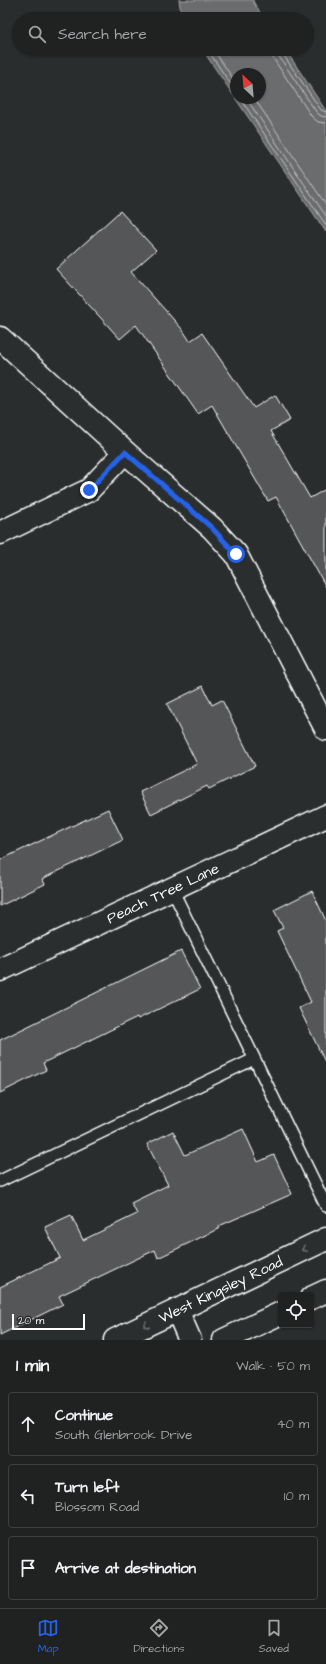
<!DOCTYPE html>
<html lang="en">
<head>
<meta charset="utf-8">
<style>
  :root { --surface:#202222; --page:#2d2f2f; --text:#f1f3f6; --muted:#a2a4a5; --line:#3d3f40; --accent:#2563eb }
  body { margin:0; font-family:"Architects Daughter",sans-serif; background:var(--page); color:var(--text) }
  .controls { position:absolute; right:12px; bottom:12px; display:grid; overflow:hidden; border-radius:4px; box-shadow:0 1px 3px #0004 }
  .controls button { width:36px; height:36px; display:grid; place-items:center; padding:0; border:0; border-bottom:1px solid var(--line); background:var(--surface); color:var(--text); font:20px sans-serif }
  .compass { position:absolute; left:230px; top:68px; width:36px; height:36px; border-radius:50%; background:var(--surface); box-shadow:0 1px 3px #0004; rotate:334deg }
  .scale { position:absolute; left:12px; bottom:10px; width:73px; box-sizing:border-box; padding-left:4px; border:2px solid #fff; border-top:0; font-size:11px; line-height:14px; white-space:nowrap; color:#fff; -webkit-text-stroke:3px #2a2d2e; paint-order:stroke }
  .stop { position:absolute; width:12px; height:12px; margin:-9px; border:3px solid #2563eb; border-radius:50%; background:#fff }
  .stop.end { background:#2563eb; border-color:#fff; box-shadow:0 1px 4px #0008 }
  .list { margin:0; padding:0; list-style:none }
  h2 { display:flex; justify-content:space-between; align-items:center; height:52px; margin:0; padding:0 16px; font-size:17px }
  h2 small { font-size:13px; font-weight:400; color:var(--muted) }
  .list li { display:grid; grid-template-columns:26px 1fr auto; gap:12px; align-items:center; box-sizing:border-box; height:64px; margin:0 8px 8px; padding:0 8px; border:1px solid var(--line); border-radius:4px }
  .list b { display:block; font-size:15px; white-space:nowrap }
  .list p { margin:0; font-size:13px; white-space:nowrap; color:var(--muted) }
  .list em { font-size:13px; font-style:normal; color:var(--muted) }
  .icon { flex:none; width:22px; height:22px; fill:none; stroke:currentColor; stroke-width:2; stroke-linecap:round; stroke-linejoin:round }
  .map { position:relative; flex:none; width:326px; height:1340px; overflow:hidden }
  .search { position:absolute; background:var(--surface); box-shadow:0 1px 3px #0004; left:12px; right:12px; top:12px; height:44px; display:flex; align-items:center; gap:10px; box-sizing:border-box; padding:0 14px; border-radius:22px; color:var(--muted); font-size:15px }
  .sheet { height:268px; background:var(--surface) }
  nav { display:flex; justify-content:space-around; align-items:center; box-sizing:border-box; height:56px; border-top:1px solid var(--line); background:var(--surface); font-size:11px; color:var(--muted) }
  nav a { display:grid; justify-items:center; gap:2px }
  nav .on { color:var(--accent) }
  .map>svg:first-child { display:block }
  .water { fill:#6a6c6d; stroke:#a6a7a7; fill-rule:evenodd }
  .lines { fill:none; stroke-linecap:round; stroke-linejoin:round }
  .shore { stroke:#c3c4c5; stroke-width:1 }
  .building { fill:#555758; stroke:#fff }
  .service-casing { stroke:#fff; stroke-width:14 }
  .minor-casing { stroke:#fff; stroke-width:25 }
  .tertiary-casing { stroke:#fff; stroke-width:25 }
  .secondary-casing { stroke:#fff; stroke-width:25 }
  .service { stroke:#2a2d2e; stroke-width:11 }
  .minor { stroke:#2a2d2e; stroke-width:22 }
  .tertiary { stroke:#2a2d2e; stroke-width:22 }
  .secondary { stroke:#2a2d2e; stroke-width:22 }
  .oneway { stroke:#6a6c6d }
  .route { stroke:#2563eb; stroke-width:5 }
  .labels { text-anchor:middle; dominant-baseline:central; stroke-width:3.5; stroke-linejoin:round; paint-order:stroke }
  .street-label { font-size:15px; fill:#fff; stroke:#2a2d2e }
</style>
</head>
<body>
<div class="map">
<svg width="326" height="1340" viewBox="0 0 326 1340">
  <rect width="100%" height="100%" fill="#2a2d2e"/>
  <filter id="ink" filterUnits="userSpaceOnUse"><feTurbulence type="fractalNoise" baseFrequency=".025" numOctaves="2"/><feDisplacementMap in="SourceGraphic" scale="8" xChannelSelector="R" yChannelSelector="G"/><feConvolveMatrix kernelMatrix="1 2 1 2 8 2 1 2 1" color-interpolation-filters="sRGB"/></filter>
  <g filter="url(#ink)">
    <path class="water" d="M179 0H253L254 3 264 19H182Z
      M202 49H285L326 111V232ZM236 74H260V98H236Z"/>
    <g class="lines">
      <path class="shore" d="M207 49 236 92
        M213 49 236 83
        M271 49 273 58 312 117 318 122 326 123
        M277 49 278 55 317 113 321 116 326 117
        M282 49V53L321 110 326 112
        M240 98 326 225
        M246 98 326 216
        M254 98 326 205"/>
    </g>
    <path class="building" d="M120 211 156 250 131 272 182 329 190 341 202 333 254 408 275 395 290 420 271 431 310 498 326 489V587L276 497 268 501 212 405 198 414 136 325 120 339 56 269Z
      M203 686 212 705 222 700 255 766 209 789 207 786 151 814 140 792 197 764 167 704Z
      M108 809 123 840 42 879 45 884 0 906V860Z
      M312 891 326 921V1064L299 1008 311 1002 277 931 283 928 274 910Z
      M181 951 200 989 138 1019 137 1017 43 1063 46 1070 0 1093V1040Z
      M243 1129 258 1162 274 1155 292 1194 219 1226 220 1228 158 1258 155 1250 59 1296 63 1304 0 1335V1287L60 1258 45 1227 71 1215 83 1240 137 1214 131 1203 168 1185 147 1144 173 1131 185 1155Z"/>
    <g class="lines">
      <defs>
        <path id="service" d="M172 889 326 1206
          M0 1181 254 1059"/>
        <g id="minor">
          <path d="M0 533 89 490 125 452"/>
          <path id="s1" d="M0 970 326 816"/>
          <path d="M177 1310 190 1340"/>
        </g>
        <path id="tertiary" d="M0 338 125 452 212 528 236 554 326 729"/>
        <g id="secondary">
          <path d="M311 1298 326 1291"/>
          <path id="s2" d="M115 1340 326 1239"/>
          <path d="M224 1340 281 1313"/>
        </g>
      </defs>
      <use href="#service" class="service-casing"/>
      <use href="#minor" class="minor-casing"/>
      <use href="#tertiary" class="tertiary-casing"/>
      <use href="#secondary" class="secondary-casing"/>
      <use href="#service" class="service"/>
      <use href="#minor" class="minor"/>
      <use href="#tertiary" class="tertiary"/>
      <use href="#secondary" class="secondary"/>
    </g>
    <defs><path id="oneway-chevron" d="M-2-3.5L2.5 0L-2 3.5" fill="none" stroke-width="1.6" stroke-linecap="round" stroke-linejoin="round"/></defs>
    <g class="oneway">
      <use href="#oneway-chevron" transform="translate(304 1249) rotate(154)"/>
      <use href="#oneway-chevron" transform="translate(146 1325) rotate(154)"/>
    </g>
  </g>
  <g class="lines" filter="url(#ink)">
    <path class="route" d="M89 490 125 452 212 528 236 554"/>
  </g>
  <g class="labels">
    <g class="street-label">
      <text stroke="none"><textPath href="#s1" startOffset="180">Peach Tree Lane</textPath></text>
      <text stroke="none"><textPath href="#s2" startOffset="117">West Kingsley Road</textPath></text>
    </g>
  </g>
</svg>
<div class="controls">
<button><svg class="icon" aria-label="locate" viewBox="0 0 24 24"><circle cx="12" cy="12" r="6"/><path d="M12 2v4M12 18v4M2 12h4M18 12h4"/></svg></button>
</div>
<svg class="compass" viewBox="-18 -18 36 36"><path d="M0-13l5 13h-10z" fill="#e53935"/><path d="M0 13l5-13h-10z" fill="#a2a4a5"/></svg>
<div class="scale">20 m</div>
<div class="stop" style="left:236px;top:554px"></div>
<div class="stop end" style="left:89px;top:490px"></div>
<div class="search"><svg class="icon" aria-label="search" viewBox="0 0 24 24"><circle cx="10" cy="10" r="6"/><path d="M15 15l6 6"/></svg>Search here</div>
</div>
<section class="sheet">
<h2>1 min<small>Walk · 50 m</small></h2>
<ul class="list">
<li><svg class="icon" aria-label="ahead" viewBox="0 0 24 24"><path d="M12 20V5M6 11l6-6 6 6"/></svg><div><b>Continue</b><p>South Glenbrook Drive</p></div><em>40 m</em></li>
<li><svg class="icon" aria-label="left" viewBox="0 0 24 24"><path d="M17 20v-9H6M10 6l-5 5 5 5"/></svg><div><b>Turn left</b><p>Blossom Road</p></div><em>10 m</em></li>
<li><svg class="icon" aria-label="arrive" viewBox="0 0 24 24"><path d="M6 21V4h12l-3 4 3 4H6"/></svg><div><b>Arrive at destination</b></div></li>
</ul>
</section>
<nav>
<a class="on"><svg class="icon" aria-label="map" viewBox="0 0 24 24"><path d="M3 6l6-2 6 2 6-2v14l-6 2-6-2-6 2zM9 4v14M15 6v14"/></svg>Map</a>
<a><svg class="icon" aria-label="directions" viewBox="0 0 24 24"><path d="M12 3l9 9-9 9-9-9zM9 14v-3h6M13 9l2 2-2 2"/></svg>Directions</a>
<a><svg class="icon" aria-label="saved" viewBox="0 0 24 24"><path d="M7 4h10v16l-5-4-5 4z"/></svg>Saved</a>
</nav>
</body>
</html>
